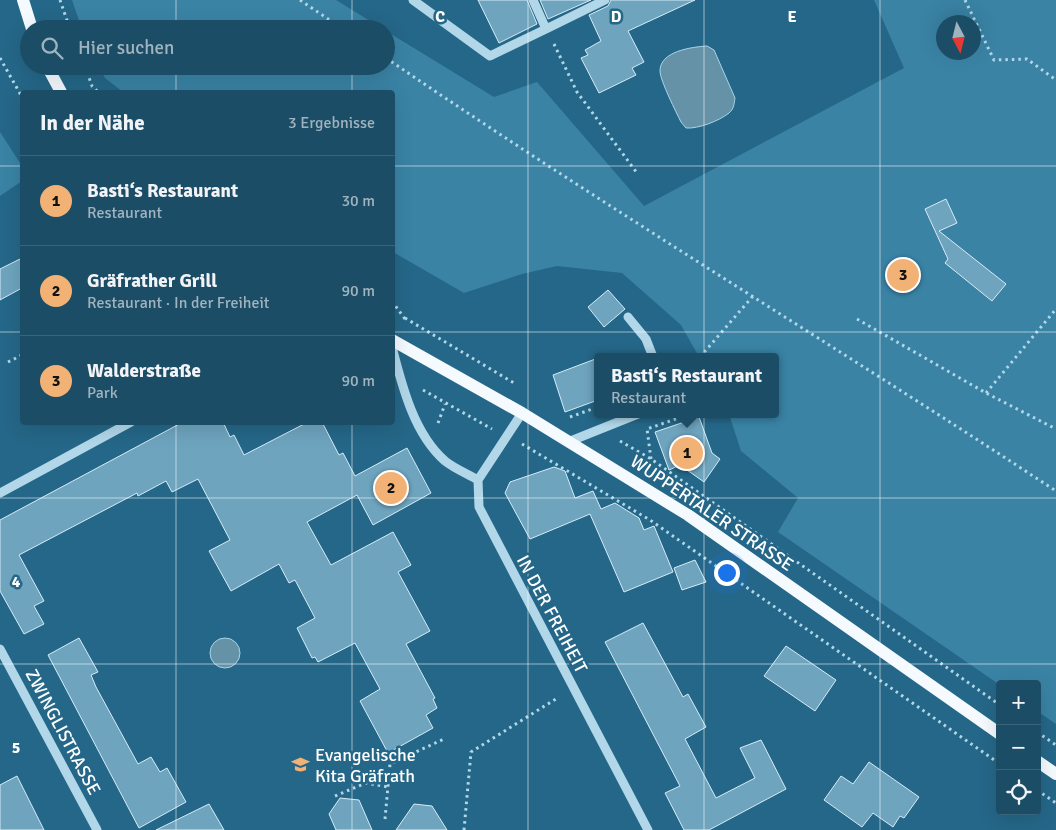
<!DOCTYPE html>
<html lang="de">
<head>
<meta charset="utf-8">
<style>
  :root { --surface:#1c4d66; --page:#25546c; --text:#f1f3f6; --muted:#a0b4bf; --line:#3a647a; --accent:#f2b276 }
  body { margin:0; font-family:Signika,sans-serif; background:var(--page); color:var(--text) }
  .controls { position:absolute; right:15px; bottom:15px; display:grid; overflow:hidden; border-radius:5px; box-shadow:0 5px 20px #0002 }
  .controls button { width:45px; height:45px; display:grid; place-items:center; padding:0; border:0; border-bottom:1px solid var(--line); background:var(--surface); color:var(--text); font:25px sans-serif }
  .compass { position:absolute; left:936px; top:15px; width:45px; height:45px; border-radius:50%; background:var(--surface); box-shadow:0 5px 20px #0002; rotate:173deg }
  .you { position:absolute; left:726px; top:572px; width:18px; height:18px; margin:-12px; border:4px solid #fff; border-radius:50%; background:#1a73e8; box-shadow:0 0 0 8px #1a73e833 }
  .badge { display:grid; place-items:center; width:32px; height:32px; border-radius:50%; background:var(--accent); color:#111; font-size:16px; font-weight:700 }
  .pin { position:absolute; translate:-50% -50%; border:2px solid #fff; box-shadow:0 1px 5px #0006 }
  .popup { position:absolute; left:594px; top:353px; width:185px; height:65px; box-sizing:border-box; display:grid; place-content:center; border-radius:5px; background:var(--surface); filter:drop-shadow(0 1px 4px #0005); font-size:16px; white-space:nowrap; color:var(--muted) }
  .popup b { font-size:19px; color:var(--text) }
  .popup::after { content:''; position:absolute; left:50%; top:100%; margin-left:-10px; border:10px solid transparent; border-top-color:var(--surface) }
  .list { margin:0; padding:0; list-style:none }
  h2 { display:flex; justify-content:space-between; align-items:center; height:65px; margin:0; padding:0 20px; font-size:21px }
  h2 small { font-size:16px; font-weight:400; color:var(--muted) }
  .list li { display:grid; grid-template-columns:32px 1fr auto; gap:15px; align-items:center; box-sizing:border-box; height:90px; padding:0 20px; border-top:1px solid var(--line) }
  .list b { display:block; font-size:19px; white-space:nowrap }
  .list p { margin:0; font-size:16px; white-space:nowrap; color:var(--muted) }
  .list em { font-size:16px; font-style:normal; color:var(--muted) }
  .icon { flex:none; width:28px; height:28px; fill:none; stroke:currentColor; stroke-width:2; stroke-linecap:round; stroke-linejoin:round }
  .map { position:relative; flex:none; width:1056px; height:830px; overflow:hidden }
  .search { position:absolute; background:var(--surface); box-shadow:0 5px 20px #0002; left:20px; top:20px; width:375px; height:55px; display:flex; align-items:center; gap:12px; box-sizing:border-box; padding:0 18px; border-radius:28px; color:var(--muted); font-size:19px }
  .panel { position:absolute; background:var(--surface); box-shadow:0 5px 20px #0002; left:20px; top:90px; width:375px; height:335px; border-radius:5px }
  .map>svg:first-child { display:block }
  .green { fill:#3a83a5; fill-rule:evenodd }
  .water { fill:#6692a8; stroke:#a6d5ea }
  .building { fill:#6ea4be; stroke:#d6ecf7 }
  .lines { fill:none; stroke-linecap:round; stroke-linejoin:round }
  .path { stroke:#b1d7e9; stroke-width:3; stroke-dasharray:2.5 4; stroke-linecap:butt }
  .minor { stroke:#b1d7e9; stroke-width:9 }
  .major { stroke:#f4fafe; stroke-width:12 }
  .grid { fill:none; stroke:#fff; stroke-width:1; stroke-opacity:0.55 }
  .labels { text-anchor:middle; dominant-baseline:central; stroke-width:5; stroke-linejoin:round; paint-order:stroke }
  .street-label { font-size:18px; fill:#fff; stroke:#256788 }
  .poi-label { font-size:18px; fill:#fff; stroke:#256788; text-anchor:start }
  .grid-label { font-size:16px; text-anchor:middle; font-weight:bold; fill:#fff; stroke:#256788; stroke-width:5; stroke-linejoin:round; paint-order:stroke }
</style>
</head>
<body>
<div class="map">
<svg width="1056" height="830" viewBox="0 0 1056 830">
  <rect width="100%" height="100%" fill="#256788"/>
  <path class="green" d="M72 0H336L383 29H82Z
    M874 0H1056V724L1037 711V684L1000 685 778 532 798 498 741 451 729 414H776V357H699L681 325 622 273 557 266 522 274 464 293 393 252 392 92H123L105 78 99 66H386V31L494 97 537 82 644 206 904 68ZM944 22H974V52H944Z
    M0 132 22 166V181L0 196Z"/>
  <path class="water" d="M707 46 714 50 735 98C734 104 734 109 729 113 719 121 698 129 686 128L681 122C676 112 661 82 660 72 659 51 692 47 707 46Z
    M210 653a15 15 0 1 1 30 0a15 15 0 1 1-30 0Z"/>
  <path class="building" d="M478 0H527L537 24 499 43Z
    M540 0H591L548 19Z
    M611 0H695L628 31 644 62 632 68 636 75 599 93 581 58 588 55 585 50 601 41 589 15 608 6Z
    M946 199 957 223 939 231 1006 284 992 301 945 263 948 259 925 209Z
    M22 258V288L0 300V269Z
    M608 290 625 309 604 327 588 307Z
    M598 358V400L565 412 553 375Z
    M699 417 712 453 720 459 704 482 680 465 669 470 655 432Z
    M183 422H223L230 437 234 435 244 455 308 422H322L339 455 343 453 355 476 407 448 431 493 373 525 357 495 307 522 331 565 393 532 411 565 398 572 430 631 406 644 435 698 433 699 437 708 426 715 433 728 388 753 360 701 380 689 355 643 318 662 315 657 312 658 297 628 315 618 295 580 289 583 279 564 231 591 209 551 230 540 198 479 172 492 166 481 138 496 137 493 19 555 44 601 34 606 44 624 24 634 0 591V520Z
    M554 467 565 471 575 498 593 491 601 509 615 503 639 518 644 530 654 526 673 572 624 592 590 514 530 539 505 493 510 482Z
    M695 560 706 582 682 590 674 568Z
    M643 623 683 697 688 694 706 727 685 739 716 798 755 778 740 748 761 740 786 789 709 830H684L665 793 680 786 605 642Z
    M79 638 98 672 91 675 96 687 138 764 151 757 160 772 167 768 186 802 139 828 48 655Z
    M786 646 836 680 815 711 764 676Z
    M869 762 919 797 904 818 900 816 893 827 873 813 862 827 824 800 841 776 853 784Z
    M17 776 44 830H0V785Z
    M340 798 359 800 372 830H336L329 814Z
    M209 804 224 830H156Z
    M414 804 432 806 447 830H396Z"/>
  <g class="lines">
    <path class="path" d="M60 0 70 29
      M300 0 343 29
      M965 0 994 60 1027 59 1056 80
      M554 44 577 92 637 173
      M0 58 22 97
      M386 58C606 208 834 345 1056 491
      M85 66 92 86 98 92
      M392 301 405 319
      M405 318 514 383
      M857 319 986 393 1056 429
      M700 357 753 296
      M8 362 22 355
      M423 390 492 429
      M986 393 1056 309
      M570 417 598 407
      M438 423 445 404
      M620 441 651 459 1000 705
      M522 444 650 520 1000 764
      M651 459 647 429 690 414
      M1037 732 1056 745
      M1037 790 1056 803
      M335 796 366 783 388 787
      M385 819 390 764 444 739
      M464 830 471 752 559 697"/>
    <path class="minor" d="M413 0 490 56 546 29
      M533 0 546 29 605 0
      M628 317 646 339 653 357
      M392 347C402 386 414 434 445 461 455 469 468 474 478 480
      M522 413 478 480 479 507 648 830
      M568 442 638 414
      M0 493 131 422
      M0 649 97 830"/>
    <path class="major" d="M23 0 32 29
      M47 66 61 92
      M392 340 522 413 688 515 1000 734
      M1037 761 1056 774"/>
  </g>
  <path class="grid" d="M176 0V29M352 0V29M528 0V830M704 0V830M880 0V830M176 66V92M352 66V92M0 166H22M392 166H1056M0 332H22M392 332H1056M176 422V830M352 422V830M0 498H1056M0 664H1056"/>
  <defs>
    <symbol id="school-bare" viewBox="-9 -9 18 18"><path d="M0-5L7-2L0 1L-7-2ZM-4 1L0 2.5L4 1V4Q0 6-4 4Z" fill="#f2b276" stroke="#256788" stroke-width="2.5" paint-order="stroke"/></symbol>
  </defs>
  <g fill-rule="evenodd">
    <use href="#school-bare" x="288" y="752" width="25" height="25"/>
  </g>
  <g class="labels">
    <g class="street-label">
      <text transform="translate(712 513) rotate(34)">WUPPERTALER STRASSE</text>
      <text transform="translate(552 614) rotate(62)">IN DER FREIHEIT</text>
      <text transform="translate(63 732) rotate(62)">ZWINGLISTRASSE</text>
    </g>
    <g class="poi-label">
      <text x="315" y="755">Evangelische<tspan x="315" dy="21">Kita Gräfrath</tspan></text>
    </g>
  </g>
  <g class="grid-label">
    <text x="440" y="22">C</text>
    <text x="616" y="22">D</text>
    <text x="792" y="22">E</text>
    <text x="16" y="587">4</text>
    <text x="16" y="753">5</text>
  </g>
</svg>
<div class="controls">
<button>+</button>
<button>−</button>
<button><svg class="icon" aria-label="locate" viewBox="0 0 24 24"><circle cx="12" cy="12" r="6"/><path d="M12 2v4M12 18v4M2 12h4M18 12h4"/></svg></button>
</div>
<svg class="compass" viewBox="-18 -18 36 36"><path d="M0-13l5 13h-10z" fill="#e53935"/><path d="M0 13l5-13h-10z" fill="#a0b4bf"/></svg>
<div class="you"></div>
<div class="pin badge" style="left:687px;top:453px">1</div>
<div class="popup"><b>Basti‘s Restaurant</b>Restaurant</div>
<div class="pin badge" style="left:391px;top:488px">2</div>
<div class="pin badge" style="left:903px;top:275px">3</div>
<div class="search"><svg class="icon" aria-label="search" viewBox="0 0 24 24"><circle cx="10" cy="10" r="6"/><path d="M15 15l6 6"/></svg>Hier suchen</div>
<section class="panel">
<h2>In der Nähe<small>3 Ergebnisse</small></h2>
<ul class="list">
<li><span class="badge">1</span><div><b>Basti‘s Restaurant</b><p>Restaurant</p></div><em>30 m</em></li>
<li><span class="badge">2</span><div><b>Gräfrather Grill</b><p>Restaurant · In der Freiheit</p></div><em>90 m</em></li>
<li><span class="badge">3</span><div><b>Walderstraße</b><p>Park</p></div><em>90 m</em></li>
</ul>
</section>
</div>
</body>
</html>
